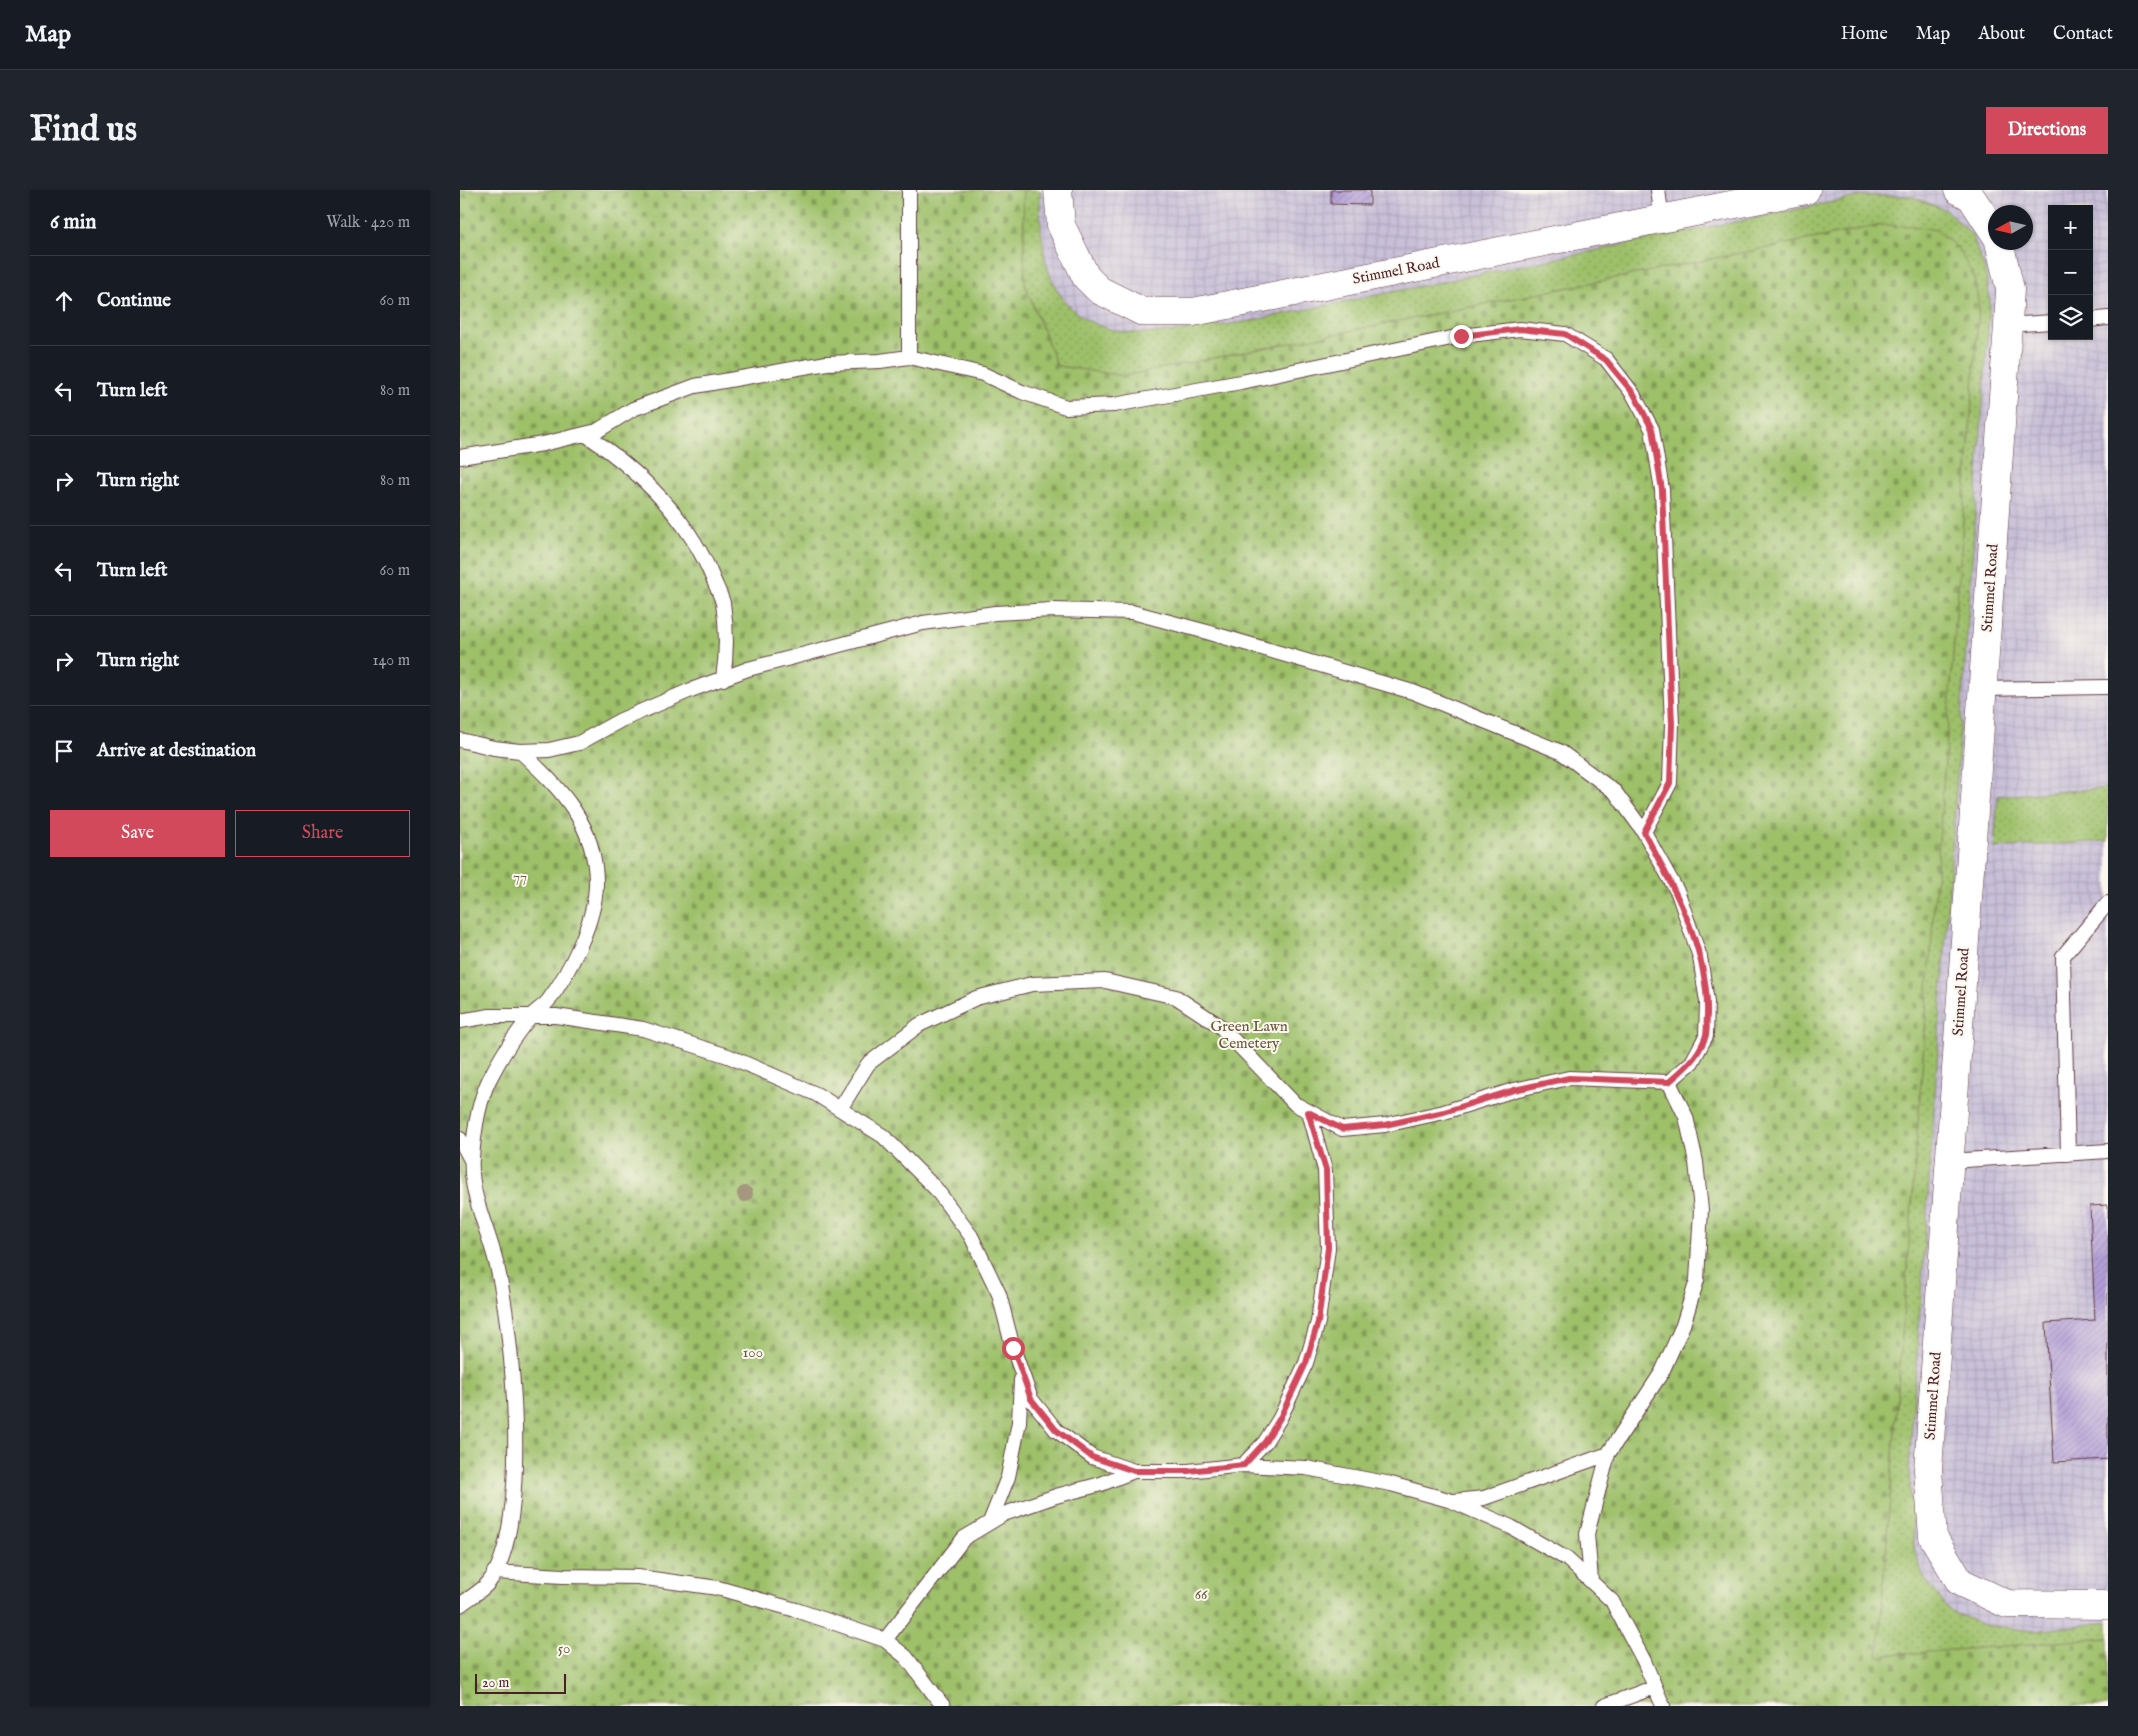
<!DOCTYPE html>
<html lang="en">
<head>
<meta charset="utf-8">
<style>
  :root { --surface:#171b24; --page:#20242c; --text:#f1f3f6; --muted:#9ea1a6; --line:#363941; --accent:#d1495b }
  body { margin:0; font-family:"IM FELL English",serif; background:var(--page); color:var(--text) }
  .controls { position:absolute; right:15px; top:15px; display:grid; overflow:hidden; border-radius:0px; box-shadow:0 1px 4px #0004 }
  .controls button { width:45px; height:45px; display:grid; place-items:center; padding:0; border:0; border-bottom:1px solid var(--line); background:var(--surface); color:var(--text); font:25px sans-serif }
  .compass { position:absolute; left:1528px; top:15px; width:45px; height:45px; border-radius:50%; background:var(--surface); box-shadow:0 1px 4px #0004; rotate:262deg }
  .scale { position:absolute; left:15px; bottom:12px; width:91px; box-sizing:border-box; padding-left:5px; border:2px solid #4a1f2b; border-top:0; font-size:14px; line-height:18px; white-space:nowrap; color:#4a1f2b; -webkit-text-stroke:4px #fbf7ec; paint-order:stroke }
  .stop { position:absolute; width:15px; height:15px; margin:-11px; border:4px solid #d1495b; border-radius:50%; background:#fff }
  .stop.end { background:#d1495b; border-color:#fff; box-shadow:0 1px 5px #0008 }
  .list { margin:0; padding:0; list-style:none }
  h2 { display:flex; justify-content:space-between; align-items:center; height:65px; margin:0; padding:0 20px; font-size:21px }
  h2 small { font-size:16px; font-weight:400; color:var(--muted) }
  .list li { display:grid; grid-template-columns:32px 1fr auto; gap:15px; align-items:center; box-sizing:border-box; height:90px; padding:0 20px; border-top:1px solid var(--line) }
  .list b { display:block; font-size:19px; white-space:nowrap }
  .list em { font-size:16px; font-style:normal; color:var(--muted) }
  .actions { display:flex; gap:10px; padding:15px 20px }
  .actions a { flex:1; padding:11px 0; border:1px solid var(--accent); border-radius:0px; text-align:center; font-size:18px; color:var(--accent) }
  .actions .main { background:var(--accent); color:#fff }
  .icon { flex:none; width:28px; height:28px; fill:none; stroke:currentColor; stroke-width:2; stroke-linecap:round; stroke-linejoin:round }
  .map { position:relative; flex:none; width:1648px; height:1516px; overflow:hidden; border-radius:0px }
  header { display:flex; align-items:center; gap:30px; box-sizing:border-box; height:70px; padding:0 25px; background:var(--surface); border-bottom:1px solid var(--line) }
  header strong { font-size:24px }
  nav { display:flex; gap:28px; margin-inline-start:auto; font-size:18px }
  .intro { display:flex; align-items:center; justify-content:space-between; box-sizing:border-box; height:120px; padding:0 30px }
  h1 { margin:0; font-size:35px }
  .button { padding:12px 22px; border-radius:0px; background:var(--accent); color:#fff; font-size:18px; font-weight:700 }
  main { display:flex; gap:30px; padding:0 30px }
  aside { flex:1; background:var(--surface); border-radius:0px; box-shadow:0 1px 4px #0004 }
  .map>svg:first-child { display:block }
  .industrial { fill:url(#industrial-grid); fill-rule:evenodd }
  .grass { fill:url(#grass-dots); stroke:#74704a }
  .cemetery { fill:url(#cemetery-stones); stroke:#74704a }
  .building { fill:url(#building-hatch) }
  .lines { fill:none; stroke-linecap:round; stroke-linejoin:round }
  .lane-casing { stroke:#623d43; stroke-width:16 }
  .street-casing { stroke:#623d43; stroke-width:29 }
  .lane { stroke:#fff; stroke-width:14 }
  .street { stroke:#fff; stroke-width:28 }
  .tree { fill:#a3977e }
  .route { stroke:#d1495b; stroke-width:6 }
  .labels { text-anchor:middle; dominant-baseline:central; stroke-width:4; stroke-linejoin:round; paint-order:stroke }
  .street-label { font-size:15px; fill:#4a1f2b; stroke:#fbf7ec }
  .park-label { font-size:15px; fill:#675741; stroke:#fbf7ec }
</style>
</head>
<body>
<header>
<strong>Map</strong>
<nav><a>Home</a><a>Map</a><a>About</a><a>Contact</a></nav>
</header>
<div class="intro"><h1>Find us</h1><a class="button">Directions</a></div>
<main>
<aside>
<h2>6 min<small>Walk · 420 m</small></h2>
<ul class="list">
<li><svg class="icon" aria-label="ahead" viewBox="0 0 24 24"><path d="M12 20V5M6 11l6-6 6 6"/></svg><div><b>Continue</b></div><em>60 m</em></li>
<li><svg class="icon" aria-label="left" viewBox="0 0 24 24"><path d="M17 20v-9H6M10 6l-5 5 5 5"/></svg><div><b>Turn left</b></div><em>80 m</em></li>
<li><svg class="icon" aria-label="right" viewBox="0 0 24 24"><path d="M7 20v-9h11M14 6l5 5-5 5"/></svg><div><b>Turn right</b></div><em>80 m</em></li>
<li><svg class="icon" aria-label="left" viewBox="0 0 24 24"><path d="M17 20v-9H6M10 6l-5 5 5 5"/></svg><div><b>Turn left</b></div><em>60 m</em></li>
<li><svg class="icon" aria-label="right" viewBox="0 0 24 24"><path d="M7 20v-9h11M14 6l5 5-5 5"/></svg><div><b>Turn right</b></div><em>140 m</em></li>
<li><svg class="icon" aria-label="arrive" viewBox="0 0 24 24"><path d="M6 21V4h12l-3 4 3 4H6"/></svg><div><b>Arrive at destination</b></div></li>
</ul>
<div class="actions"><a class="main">Save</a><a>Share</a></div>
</aside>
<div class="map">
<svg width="1648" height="1516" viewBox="0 0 1648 1516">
  <defs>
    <pattern id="industrial-grid" width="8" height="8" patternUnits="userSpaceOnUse" patternTransform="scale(1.25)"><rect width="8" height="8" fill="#c8bfd8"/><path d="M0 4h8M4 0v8" fill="none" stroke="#ada4ba"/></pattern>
    <pattern id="grass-dots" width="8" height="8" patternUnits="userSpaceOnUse" patternTransform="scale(1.25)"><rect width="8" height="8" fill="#9dc069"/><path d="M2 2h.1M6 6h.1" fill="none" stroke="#829b57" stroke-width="1.8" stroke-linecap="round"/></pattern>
    <pattern id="cemetery-stones" width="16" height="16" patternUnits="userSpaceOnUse" patternTransform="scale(1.25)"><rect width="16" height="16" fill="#9dc069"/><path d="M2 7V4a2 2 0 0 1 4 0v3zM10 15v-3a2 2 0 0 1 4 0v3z" fill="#829b57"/></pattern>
    <pattern id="building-hatch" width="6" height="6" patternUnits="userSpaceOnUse" patternTransform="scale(1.25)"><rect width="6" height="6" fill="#b4a0d9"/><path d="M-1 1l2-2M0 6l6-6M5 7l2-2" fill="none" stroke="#9482b0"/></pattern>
  </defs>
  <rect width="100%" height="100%" fill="#fbf7ec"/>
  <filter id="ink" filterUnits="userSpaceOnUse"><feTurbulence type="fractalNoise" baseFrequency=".02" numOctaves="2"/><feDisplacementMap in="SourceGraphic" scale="10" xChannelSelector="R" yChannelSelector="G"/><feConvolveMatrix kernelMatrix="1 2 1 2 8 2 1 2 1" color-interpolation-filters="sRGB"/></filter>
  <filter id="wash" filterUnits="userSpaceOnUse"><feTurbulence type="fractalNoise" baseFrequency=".0096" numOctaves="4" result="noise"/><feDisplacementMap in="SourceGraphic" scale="20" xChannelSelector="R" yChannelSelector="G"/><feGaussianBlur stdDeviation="1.12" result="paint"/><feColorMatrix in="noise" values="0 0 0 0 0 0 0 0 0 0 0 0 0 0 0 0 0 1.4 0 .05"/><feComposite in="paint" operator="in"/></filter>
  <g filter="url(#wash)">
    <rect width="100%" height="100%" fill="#ede6c8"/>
    <path class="industrial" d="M580 0H1648V598L1539 606 1534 658 1648 651V1432L1575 1441 1524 1435 1490 1421 1464 1388 1454 1358 1449 1279 1530 110 1525 80 1511 44 700 143H661L628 132 601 109 587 78 580 27ZM1592 19H1629V146H1592ZM1536 22H1566V52H1536Z"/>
    <path class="grass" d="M563 0H580C580 23 581 58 588 79 618 169 714 141 785 132L1402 6H1450L1486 20 1511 44 1525 80 1530 110 1449 1279 1454 1358 1464 1388 1490 1421 1524 1435 1575 1441 1648 1432V1448L1418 1466 1519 117 1422 35 664 186 597 176 565 95Z
      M1648 598V651L1534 658 1538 606Z"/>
    <path class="cemetery" d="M0 0H563L565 95 597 176 664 186 1422 35 1453 36 1476 40 1498 58 1514 87 1519 117 1418 1466 1648 1448V1516H0Z"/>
    <g id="blocks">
      <path class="building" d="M871 0H910V15L871 14Z
        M1648 1015V1269L1594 1272 1586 1133 1635 1130 1630 1016Z"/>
    </g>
  </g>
  <g filter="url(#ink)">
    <use href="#blocks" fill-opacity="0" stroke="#623d43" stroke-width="1"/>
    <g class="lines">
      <defs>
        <path id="lane" d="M449 0V167
          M1198 0 1202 29
          M1629 130 1648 128
          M1548 135 1592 132
          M125 244C180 281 230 330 254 391 257 398 261 406 263 413 267 439 267 463 263 489
          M0 267 83 254 137 241 173 219 235 196 367 173 420 171 449 167 523 184 562 202 606 217 654 215 781 192 1001 146 1060 139 1105 144 1146 169 1173 204 1192 239 1202 300 1212 534 1210 593 1184 642
          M1522 499 1648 497
          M0 550 34 558 60 561 89 560 119 553 161 530 231 500 288 479 463 433 535 423 592 420 672 422 747 442 953 502 1101 562 1155 602 1184 642 1218 703 1240 767 1247 812 1246 846 1232 872 1209 892 1109 888 1054 900 984 922 925 935 882 939 835 914 760 836 716 807 645 791 572 794 516 808 459 835 408 874 380 919
          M0 831 30 826H96L183 839 268 866 356 904 423 946 476 999 511 1046 539 1104 553 1158 571 1209 596 1240 632 1267 674 1281H728L783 1275 846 1278 931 1294 992 1311 1051 1337 1107 1369 1152 1411 1184 1471 1203 1516
          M0 949 11 970
          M1608 964 1603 766 1648 713
          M1489 971 1648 961
          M783 1275 805 1252 820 1228 846 1173 858 1132 868 1058 865 980 849 922
          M994 1311 1024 1308 1148 1264
          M530 1332 548 1287 559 1232 561 1190
          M34 1382 103 1386 178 1387 258 1398 336 1420 425 1450 446 1467 483 1516
          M1131 1390 1127 1344 1148 1264 1202 1182 1223 1135 1237 1090 1241 1020 1236 972 1226 927 1209 892
          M0 1415C9 1408 22 1401 29 1392 72 1338 53 1138 36 1072 28 1038 9 1004 12 968 14 942 18 913 29 890 40 868 55 845 70 827 75 821 83 817 88 811 109 783 135 732 136 695 137 635 101 599 60 561
          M425 1450 504 1348 544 1324 596 1306 641 1294 674 1281
          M1144 1516 1195 1497"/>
        <path id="street" d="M598 0 601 35 626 87 639 100 683 122H733L1346 0
          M1498 0 1511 7 1536 45
          M1539 52 1550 99 1548 135 1468 1280 1473 1347 1500 1392 1547 1414 1648 1415"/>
      </defs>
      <use href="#lane" class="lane-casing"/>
      <use href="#street" class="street-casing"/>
      <use href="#lane" class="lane"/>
      <use href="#street" class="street"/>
    </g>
    <circle class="tree" cx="285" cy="1004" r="8"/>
  </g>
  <g class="lines" filter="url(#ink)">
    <path class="route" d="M553 1158 571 1209 596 1240 632 1267 674 1281H728L784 1275 805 1252 820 1228 846 1173 858 1132 868 1058 866 980 848 922 882 939 925 935 984 922 1054 900 1109 888 1209 892C1224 879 1238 867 1245 848 1248 841 1246 832 1247 825 1249 760 1214 698 1184 642L1210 593 1212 534 1202 300 1192 239 1174 204 1146 170 1105 144 1060 139 1001 146"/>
  </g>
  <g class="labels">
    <g class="street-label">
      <text transform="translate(936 81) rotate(-11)">Stimmel Road</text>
      <text transform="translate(1530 398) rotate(-86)">Stimmel Road</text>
      <text transform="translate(1501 802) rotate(-86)">Stimmel Road</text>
      <text transform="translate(1473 1206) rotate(-86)">Stimmel Road</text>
    </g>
    <g class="park-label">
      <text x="60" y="686">77</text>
      <text x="789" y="836">Green Lawn<tspan x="789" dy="17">Cemetery</tspan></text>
      <text x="293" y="1162">100</text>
      <text x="741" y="1404">66</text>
      <text x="104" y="1458">50</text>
    </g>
  </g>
</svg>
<div class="controls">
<button>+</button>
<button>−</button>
<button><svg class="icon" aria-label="layers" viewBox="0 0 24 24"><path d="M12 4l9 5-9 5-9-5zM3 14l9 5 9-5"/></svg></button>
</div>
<svg class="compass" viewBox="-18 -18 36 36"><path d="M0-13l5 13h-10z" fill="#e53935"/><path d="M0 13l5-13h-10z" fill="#9ea1a6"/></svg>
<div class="scale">20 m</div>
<div class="stop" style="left:553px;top:1158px"></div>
<div class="stop end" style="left:1001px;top:146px"></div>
</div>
</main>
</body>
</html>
